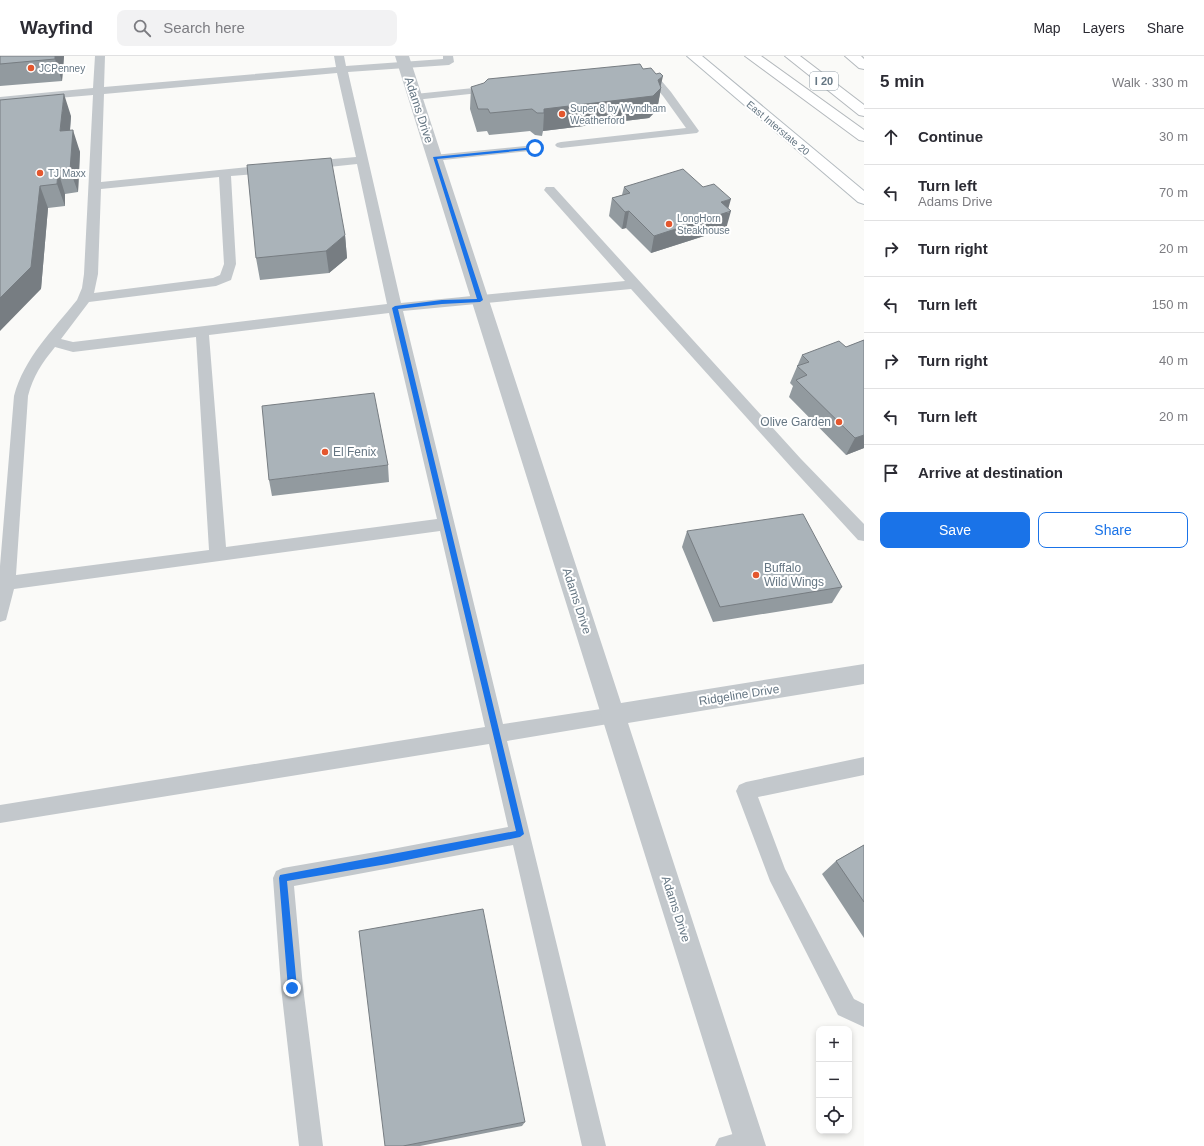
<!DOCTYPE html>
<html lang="en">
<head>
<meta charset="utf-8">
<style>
  :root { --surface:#fff; --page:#f2f2f3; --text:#2b2b33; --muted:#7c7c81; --line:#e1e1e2; --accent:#1a73e8 }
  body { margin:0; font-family:Arial,sans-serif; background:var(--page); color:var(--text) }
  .controls { position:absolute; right:12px; bottom:12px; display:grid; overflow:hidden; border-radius:8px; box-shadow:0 2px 6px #0003 }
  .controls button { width:36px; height:36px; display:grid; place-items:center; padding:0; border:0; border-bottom:1px solid var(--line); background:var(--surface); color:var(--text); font:20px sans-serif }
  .stop { position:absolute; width:12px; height:12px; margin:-9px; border:3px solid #1a73e8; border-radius:50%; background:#fff }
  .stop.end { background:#1a73e8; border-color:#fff; box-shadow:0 1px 4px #0008 }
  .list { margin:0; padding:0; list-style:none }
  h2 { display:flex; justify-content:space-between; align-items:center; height:52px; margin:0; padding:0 16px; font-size:17px }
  h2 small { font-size:13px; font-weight:400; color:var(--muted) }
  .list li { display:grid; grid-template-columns:26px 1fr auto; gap:12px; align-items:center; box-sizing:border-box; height:56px; padding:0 16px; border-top:1px solid var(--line) }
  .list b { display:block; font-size:15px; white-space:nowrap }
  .list p { margin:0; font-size:13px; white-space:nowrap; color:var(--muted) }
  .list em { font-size:13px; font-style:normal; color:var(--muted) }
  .actions { display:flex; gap:8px; padding:12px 16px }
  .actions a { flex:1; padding:9px 0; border:1px solid var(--accent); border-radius:8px; text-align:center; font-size:14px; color:var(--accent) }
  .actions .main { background:var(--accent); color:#fff }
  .icon { flex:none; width:22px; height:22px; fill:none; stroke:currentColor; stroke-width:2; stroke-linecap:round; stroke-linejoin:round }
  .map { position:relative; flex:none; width:864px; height:1090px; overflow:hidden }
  header { display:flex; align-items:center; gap:24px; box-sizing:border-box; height:56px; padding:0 20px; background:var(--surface); border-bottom:1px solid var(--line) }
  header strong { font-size:19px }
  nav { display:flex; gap:22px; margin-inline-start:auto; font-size:14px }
  .search { width:280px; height:36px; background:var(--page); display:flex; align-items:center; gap:10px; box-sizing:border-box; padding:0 14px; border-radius:8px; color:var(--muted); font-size:15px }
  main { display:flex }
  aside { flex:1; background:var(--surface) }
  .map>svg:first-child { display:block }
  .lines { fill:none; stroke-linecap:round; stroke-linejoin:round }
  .secondary-casing { stroke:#b3babf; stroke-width:2 }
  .motorway-casing { stroke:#b4b9bd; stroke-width:2 }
  .service { fill:#c3c8cc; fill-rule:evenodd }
  .minor { fill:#c3c8cc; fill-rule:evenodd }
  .secondary { fill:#fff; fill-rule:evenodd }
  .motorway { fill:#fff; fill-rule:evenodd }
  .wall { fill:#929a9f }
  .shaded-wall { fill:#777d82 }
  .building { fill:#aab3b9; stroke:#777d82 }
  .route { fill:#1a73e8 }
  .poi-dot { fill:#e4572e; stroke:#fff; stroke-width:1.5 }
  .labels { text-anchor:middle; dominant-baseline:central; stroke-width:4; stroke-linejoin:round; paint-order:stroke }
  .far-poi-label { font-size:10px; fill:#657683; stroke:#fff; text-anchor:start }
  .far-street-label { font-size:10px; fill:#657683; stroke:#fff }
  .shield { fill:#fff; stroke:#939fa8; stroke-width:1 }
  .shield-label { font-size:11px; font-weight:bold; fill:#657683 }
  .street-label { font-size:12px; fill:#657683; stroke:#fff }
  .poi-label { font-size:12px; fill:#657683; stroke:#fff; text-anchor:start }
</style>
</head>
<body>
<header>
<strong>Wayfind</strong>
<div class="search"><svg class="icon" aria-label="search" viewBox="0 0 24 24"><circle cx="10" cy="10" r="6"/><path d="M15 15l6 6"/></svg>Search here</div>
<nav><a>Map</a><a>Layers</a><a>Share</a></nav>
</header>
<main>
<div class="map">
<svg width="864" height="1090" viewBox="0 0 864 1090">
  <rect width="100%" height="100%" fill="#fafaf8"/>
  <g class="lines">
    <defs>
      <path id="secondary" d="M687 0H702L864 135V148L858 146Z"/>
      <path id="motorway" d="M745 0H761L864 74V85L859 84Z
        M785 0H800L864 49V60L859 59Z
        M845 0H861L864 3V13L859 12Z"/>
    </defs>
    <use href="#secondary" class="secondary-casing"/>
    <use href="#motorway" class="motorway-casing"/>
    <path class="service" d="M95 0H105L104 31 336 11 334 0H344L346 10 443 3V0H453L454 6 449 9 348 16 401 247 625 225 544 134 546 131H554L801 403 864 468V485L858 484 791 411 631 233 403 255 503 668 614 651 620 653 623 659 620 665 614 667 507 685 606 1090H582L513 789 294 830 303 931 323 1090H299L281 931 273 822 276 815 283 812 387 794 508 771 489 688 0 767V749L485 671 440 475 14 533 6 564 0 566V510L14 340C24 302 53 274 77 244L82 232 84 218 93 39 0 47V41L93 32ZM337 17 356 101 310 105 306 107 304 109 306 111 310 113 357 108 387 248 73 286 61 283 89 246 216 230 231 224 236 208 231 120 269 117 273 115 275 113 273 111 269 109 101 126 104 38ZM219 121 224 208 220 219 213 222 94 237 98 218 101 133ZM389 257 437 463 226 491 209 279ZM196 281 209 494 16 519 28 340C33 320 42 307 55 291L73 296Z
      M650 15 654 16 671 36 699 75 697 77 561 92 557 91 555 89 557 87 561 86 686 72 663 40 647 22 641 21 640 19 641 17Z
      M493 30 497 31 498 33 497 35 415 44 410 41 415 38Z
      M535 89 539 90 541 92 539 94 434 105 430 104 428 102 430 100 434 99Z
      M864 701V719L758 741 785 813 854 943 864 948V971L838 959 770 825 736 735 739 729 746 726Z
      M750 1073 758 1077 762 1085 760 1090H715L719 1082Z"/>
    <path class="minor" d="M395 0H409L621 647 864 608V628L628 667 766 1090H736Z"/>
    <use href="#secondary" class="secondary"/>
    <use href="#motorway" class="motorway"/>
  </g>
  <path class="wall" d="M0 0H64L62 25 0 30Z
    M643 13 656 18 661 32 657 54 649 62 543 75 542 80 535 79 530 75 489 79 487 75 477 76 470 53 471 31Z
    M0 44 71 60 70 75 80 96 78 136 65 138V150L48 152 41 233Z
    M624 131H703L728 153 726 173 651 197 626 172 622 173 609 160 612 142 622 139Z
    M345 179 347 202 329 217 260 224 256 202Z
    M864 284V392L846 399 789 341 793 330 790 327 802 299 846 291Z
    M388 409 389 426 272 440 269 424Z
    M687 475 842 531 832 547 713 566 682 491Z
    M864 789V882L822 818 836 805Z
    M525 1066 522 1070 420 1090H385Z"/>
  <path class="shaded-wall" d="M55 0H64L62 25 55 3Z
    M663 20 660 33 661 32 657 54 649 62 543 75 544 57V53L658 24Z
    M64 38 71 60 68 98 60 75Z
    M73 74 80 96 78 136 70 114Z
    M58 115 65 138V150L57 128Z
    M40 130 48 152 41 233 0 275V242Z
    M731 143 727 157 731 155 726 173 651 197 654 180 721 146Z
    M629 155 626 172 622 173 625 156Z
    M345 179 347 202 329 217 326 195Z
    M864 379V392L846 399 855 382Z"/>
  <path class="building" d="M0 0H55V3L0 8Z
    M640 8 643 13 651 12 656 18 660 17 663 20 658 24 661 32 653 40 544 53V57H537L532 53 490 57 488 53H478L471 31 484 27 488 23Z
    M64 38 60 75 73 74 70 114 58 115 57 128 40 130 31 211 0 242V44Z
    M331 102 345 179 326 195 256 202 247 109Z
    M683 113 703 131 714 128 731 143 721 146 731 155 654 180 629 155 625 156 612 142 630 137 624 131Z
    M864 284V379L855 382 796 324 807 319 797 310 809 306 802 299 839 285 846 291Z
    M374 337 388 409 269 424 262 350Z
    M803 458 842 531 720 551 687 475Z
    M864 789V846L836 805Z
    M483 853 525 1066 403 1090H385L359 875Z"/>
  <path class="route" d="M535 91 536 93 437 103 483 244 480 246 442 248 398 253 524 778 520 781 387 808 287 825 297 932 295 934 292 936 289 934 288 932 279 822 280 819 516 775 392 252 395 250 442 244 477 243 433 101Z"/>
  <g class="poi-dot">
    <circle cx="31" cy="12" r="4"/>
    <circle cx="562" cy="58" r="4"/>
    <circle cx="40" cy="117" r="4"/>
    <circle cx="669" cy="168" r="4"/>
    <circle cx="839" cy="366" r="4"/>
    <circle cx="325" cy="396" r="4"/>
    <circle cx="756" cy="519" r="4"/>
  </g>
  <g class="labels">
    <g class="far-poi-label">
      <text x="39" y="12">JCPenney</text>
      <text x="570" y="52">Super 8 by Wyndham<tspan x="570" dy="12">Weatherford</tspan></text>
      <text x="48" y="117">TJ Maxx</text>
      <text x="677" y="162">LongHorn<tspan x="677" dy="12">Steakhouse</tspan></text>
    </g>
    <g class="far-street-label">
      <text transform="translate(778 72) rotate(40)">East Interstate 20</text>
    </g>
    <rect class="shield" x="810" y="16" width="28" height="18" rx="3"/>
    <g class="shield-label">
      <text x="824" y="25">I 20</text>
    </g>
    <g class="street-label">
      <text transform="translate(419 54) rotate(72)">Adams Drive</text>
      <text transform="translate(577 545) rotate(72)">Adams Drive</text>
      <text transform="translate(739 639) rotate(-9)">Ridgeline Drive</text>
      <text transform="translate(676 853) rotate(72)">Adams Drive</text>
    </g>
    <g class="poi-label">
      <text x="831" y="366" text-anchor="end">Olive Garden</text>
      <text x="333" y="396">El Fenix</text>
      <text x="764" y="512">Buffalo<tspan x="764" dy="14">Wild Wings</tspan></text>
    </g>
  </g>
</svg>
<div class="controls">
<button>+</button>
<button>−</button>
<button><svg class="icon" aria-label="locate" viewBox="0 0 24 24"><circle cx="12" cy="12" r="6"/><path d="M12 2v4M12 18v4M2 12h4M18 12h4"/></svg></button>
</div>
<div class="stop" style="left:535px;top:92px"></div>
<div class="stop end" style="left:292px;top:932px"></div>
</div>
<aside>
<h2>5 min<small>Walk · 330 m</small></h2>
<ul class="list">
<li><svg class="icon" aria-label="ahead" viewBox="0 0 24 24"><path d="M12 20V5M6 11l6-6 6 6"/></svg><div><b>Continue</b></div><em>30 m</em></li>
<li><svg class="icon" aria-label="left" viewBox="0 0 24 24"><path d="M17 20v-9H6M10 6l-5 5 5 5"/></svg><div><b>Turn left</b><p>Adams Drive</p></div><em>70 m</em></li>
<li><svg class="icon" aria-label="right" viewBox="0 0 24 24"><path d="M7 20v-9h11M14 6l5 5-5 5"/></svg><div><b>Turn right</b></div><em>20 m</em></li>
<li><svg class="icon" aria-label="left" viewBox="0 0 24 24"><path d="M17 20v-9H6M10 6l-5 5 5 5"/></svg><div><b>Turn left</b></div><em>150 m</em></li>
<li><svg class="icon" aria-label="right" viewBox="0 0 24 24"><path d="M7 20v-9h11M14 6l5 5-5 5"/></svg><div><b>Turn right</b></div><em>40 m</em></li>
<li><svg class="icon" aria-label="left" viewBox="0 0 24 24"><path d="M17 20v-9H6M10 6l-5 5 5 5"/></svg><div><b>Turn left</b></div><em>20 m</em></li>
<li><svg class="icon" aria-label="arrive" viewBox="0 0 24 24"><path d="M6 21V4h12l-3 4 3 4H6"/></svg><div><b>Arrive at destination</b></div></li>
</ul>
<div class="actions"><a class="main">Save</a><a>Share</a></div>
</aside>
</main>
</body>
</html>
